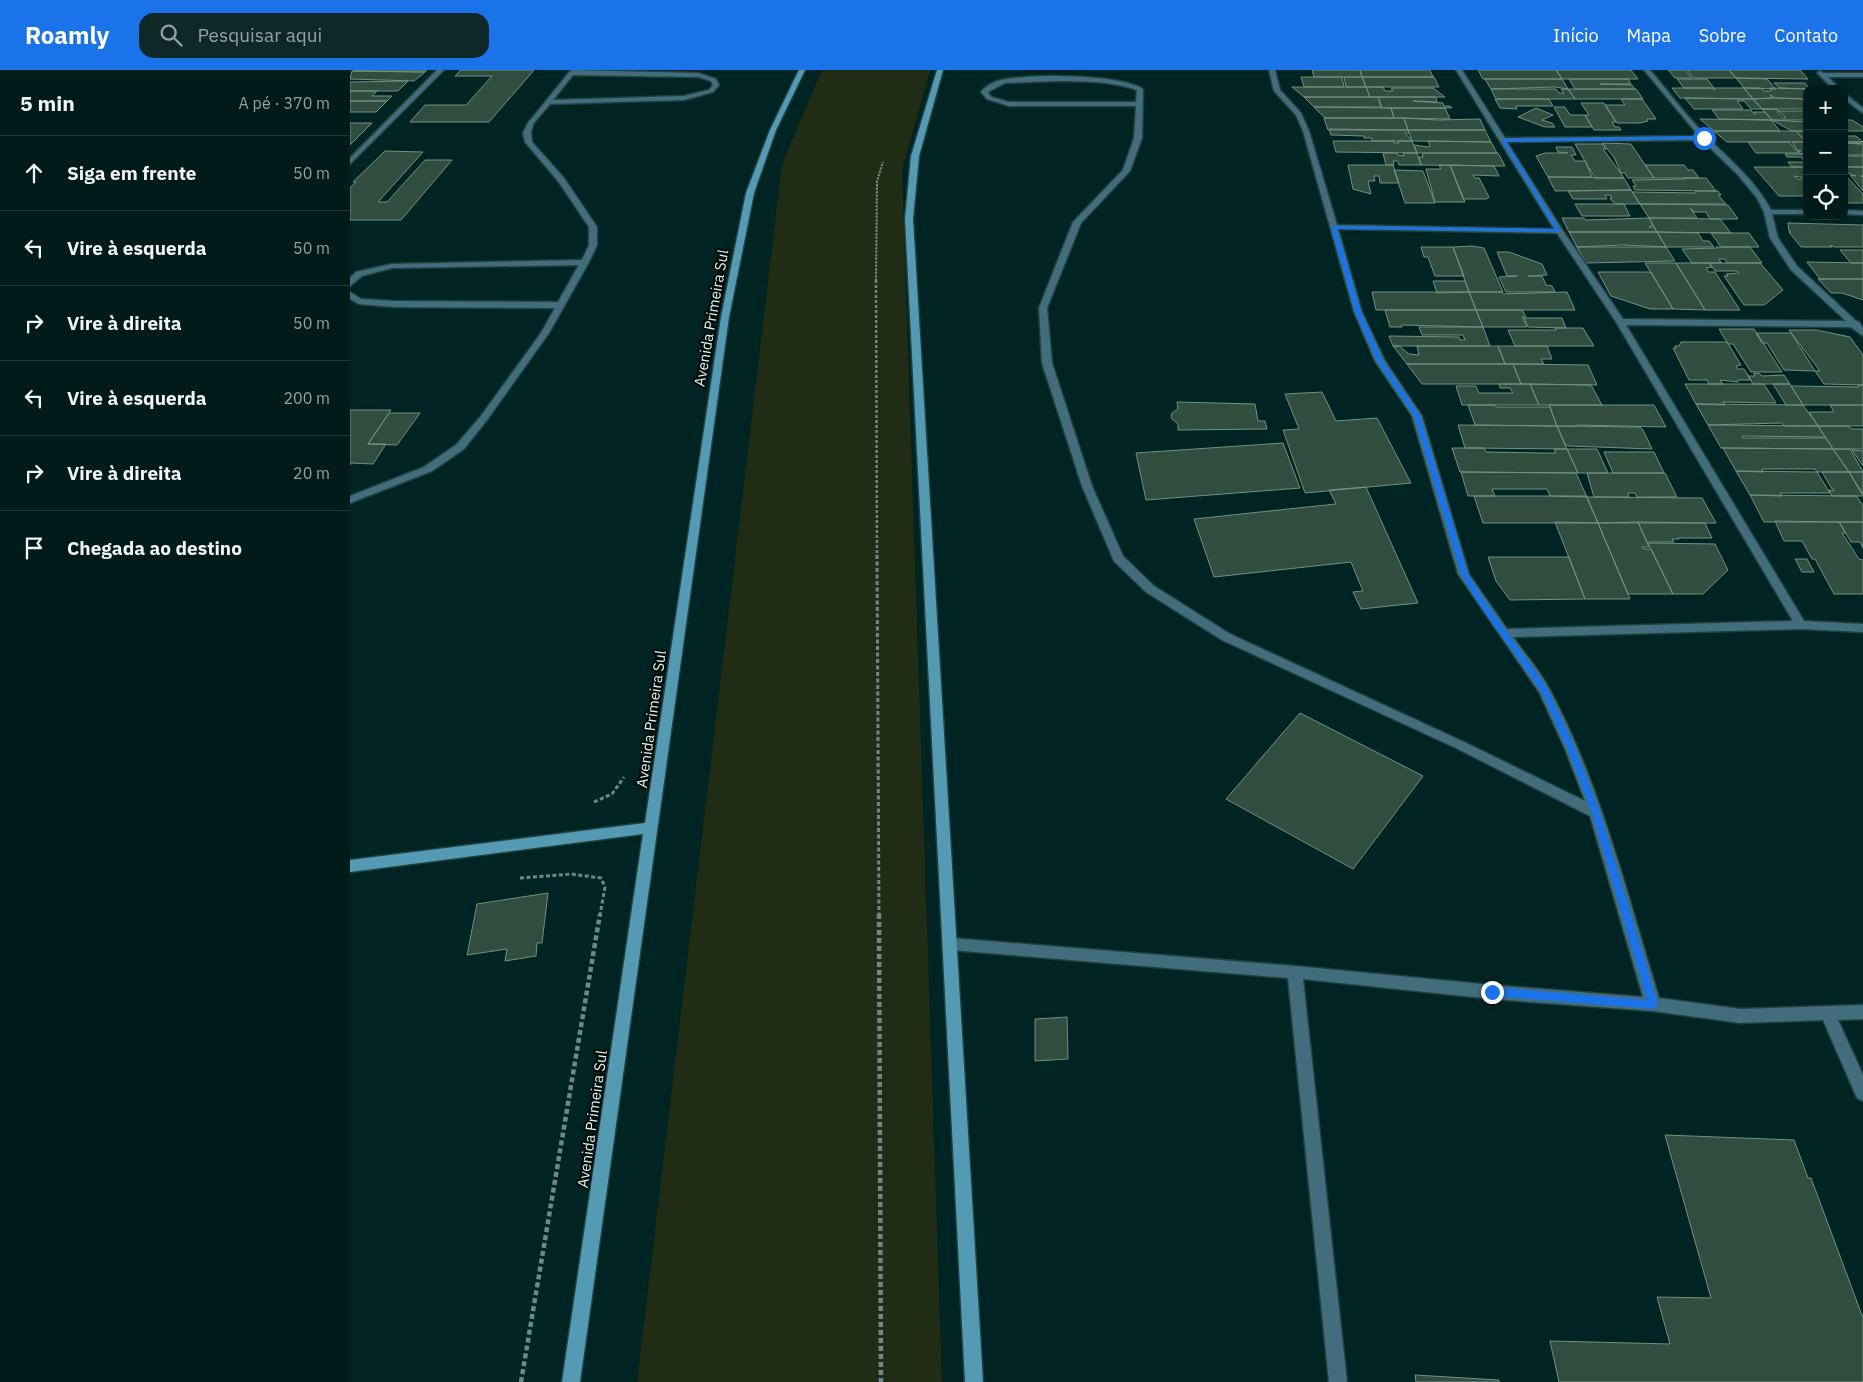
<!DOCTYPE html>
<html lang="pt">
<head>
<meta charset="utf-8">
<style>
  :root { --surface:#001b1a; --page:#0e2827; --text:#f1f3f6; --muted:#95a1a2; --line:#223939; --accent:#1a73e8 }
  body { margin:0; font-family:"IBM Plex Sans",sans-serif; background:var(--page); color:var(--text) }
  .controls { position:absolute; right:15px; top:15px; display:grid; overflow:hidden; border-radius:10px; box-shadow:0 2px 8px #0003 }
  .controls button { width:45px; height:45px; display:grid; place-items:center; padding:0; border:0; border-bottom:1px solid var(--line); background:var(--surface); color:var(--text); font:25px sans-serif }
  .stop { position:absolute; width:15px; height:15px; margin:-11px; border:4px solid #1a73e8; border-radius:50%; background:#fff }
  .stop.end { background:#1a73e8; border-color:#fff; box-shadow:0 1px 5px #0008 }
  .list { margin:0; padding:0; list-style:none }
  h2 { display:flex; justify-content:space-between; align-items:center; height:65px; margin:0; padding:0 20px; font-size:21px }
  h2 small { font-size:16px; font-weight:400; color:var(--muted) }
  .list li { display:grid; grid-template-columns:32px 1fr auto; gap:15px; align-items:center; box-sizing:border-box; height:75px; padding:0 20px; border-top:1px solid var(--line) }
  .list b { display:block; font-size:19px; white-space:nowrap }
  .list em { font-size:16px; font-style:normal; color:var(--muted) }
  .icon { flex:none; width:28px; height:28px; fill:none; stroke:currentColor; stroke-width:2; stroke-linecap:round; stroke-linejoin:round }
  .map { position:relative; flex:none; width:1513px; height:1312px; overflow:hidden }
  header { display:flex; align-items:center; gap:30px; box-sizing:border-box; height:70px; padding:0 25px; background:var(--accent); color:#fff }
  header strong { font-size:24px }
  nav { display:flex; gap:28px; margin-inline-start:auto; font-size:18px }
  .search { width:350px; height:45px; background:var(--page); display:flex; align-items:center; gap:12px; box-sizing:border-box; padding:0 18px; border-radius:15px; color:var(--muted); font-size:19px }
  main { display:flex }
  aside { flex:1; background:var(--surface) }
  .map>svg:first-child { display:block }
  .green { fill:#202d14 }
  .building { fill:#314d3f; stroke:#739181 }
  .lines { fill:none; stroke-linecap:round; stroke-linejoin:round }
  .street-casing { stroke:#1f4140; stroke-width:3 }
  .secondary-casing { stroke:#1f4140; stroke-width:3 }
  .path-far3 { stroke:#6d8987; stroke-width:2; stroke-dasharray:2.5 1; stroke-linecap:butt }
  .path-far2 { stroke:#6d8987; stroke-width:2.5; stroke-dasharray:3 2; stroke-linecap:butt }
  .path-far1 { stroke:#6d8987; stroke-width:3; stroke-dasharray:4 2.5; stroke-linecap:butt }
  .path { stroke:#6d8987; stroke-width:4.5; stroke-dasharray:5 3; stroke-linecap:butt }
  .street { fill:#436d7c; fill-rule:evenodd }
  .secondary { fill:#549ab3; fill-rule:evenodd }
  .route { fill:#1a73e8 }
  .labels { text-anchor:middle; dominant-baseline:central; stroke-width:4.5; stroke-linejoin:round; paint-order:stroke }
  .street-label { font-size:15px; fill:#e0f4f2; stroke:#010b0a }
</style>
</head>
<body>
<header>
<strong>Roamly</strong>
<div class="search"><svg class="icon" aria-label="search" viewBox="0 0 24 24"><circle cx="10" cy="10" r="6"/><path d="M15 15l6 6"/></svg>Pesquisar aqui</div>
<nav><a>Início</a><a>Mapa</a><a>Sobre</a><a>Contato</a></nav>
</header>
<main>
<aside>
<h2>5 min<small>A pé · 370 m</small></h2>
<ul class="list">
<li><svg class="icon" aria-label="ahead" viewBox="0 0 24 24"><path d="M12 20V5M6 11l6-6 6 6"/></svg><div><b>Siga em frente</b></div><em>50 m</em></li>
<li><svg class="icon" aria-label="left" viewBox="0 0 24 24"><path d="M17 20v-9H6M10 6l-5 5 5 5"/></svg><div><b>Vire à esquerda</b></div><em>50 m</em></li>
<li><svg class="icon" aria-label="right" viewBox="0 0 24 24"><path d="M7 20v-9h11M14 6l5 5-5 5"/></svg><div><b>Vire à direita</b></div><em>50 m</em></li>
<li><svg class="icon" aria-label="left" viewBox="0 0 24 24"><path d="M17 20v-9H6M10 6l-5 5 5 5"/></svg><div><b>Vire à esquerda</b></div><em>200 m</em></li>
<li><svg class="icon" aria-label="right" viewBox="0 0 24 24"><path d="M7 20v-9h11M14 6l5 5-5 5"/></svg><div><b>Vire à direita</b></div><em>20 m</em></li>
<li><svg class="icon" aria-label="arrive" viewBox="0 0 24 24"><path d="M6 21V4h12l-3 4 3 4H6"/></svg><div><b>Chegada ao destino</b></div></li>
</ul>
</aside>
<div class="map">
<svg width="1513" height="1312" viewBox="0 0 1513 1312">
  <rect width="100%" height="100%" fill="#002423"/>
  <path class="green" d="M472 0H580L552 100 592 1312H287L432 94Z"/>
  <path class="building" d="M4 0H77L75 2 3 1Z
    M111 0H184L139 52H60L75 35H116L142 6H105Z
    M962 0H1010L1012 7H964Z
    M1010 0H1080L1083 7H1012Z
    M1128 0H1206L1212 9H1133Z
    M1206 0H1281L1288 9H1212Z
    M1318 0H1335L1342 8H1325Z
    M1337 0H1379L1386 8H1344Z
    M1379 0H1450L1458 9 1386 8Z
    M2 1 74 2H75L64 11 0 9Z
    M951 7H992L994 17H954Z
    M994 7H1012L1016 17H996Z
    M1012 7H1084L1089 17H1016Z
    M1386 8 1417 9 1426 19 1394 18Z
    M1135 9H1212L1218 19 1205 17 1141 19Z
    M1219 9H1278L1281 14H1250L1282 15 1285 19H1225Z
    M1327 9H1357L1364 18H1334Z
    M58 11 48 21H0V12Z
    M1424 13H1455L1460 19 1430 18Z
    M942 17H1016L1020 27H954Z
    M1016 17H1033L1035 21H1043L1041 18H1083L1095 27H1020Z
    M1322 18H1361L1365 20 1364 18H1394L1403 29 1330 28Z
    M1394 18H1411L1414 21H1421L1420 18 1462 19H1457V29L1426 28 1420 25 1423 28 1403 29Z
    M1141 19H1206L1209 23H1214L1211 19H1218L1225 29H1146Z
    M1218 19H1286L1293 29H1225Z
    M0 21H27L22 26H42L37 31H0Z
    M954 27H1028L1031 37H964Z
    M1028 27H1086L1087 32 1063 31 1093 33 1094 36H1100L1102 38H1032Z
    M1335 28 1403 29 1412 39H1401L1394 31H1387L1393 39H1344Z
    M1423 28 1457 29V39H1412L1403 29Z
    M1145 29H1199L1203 36H1166L1167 39 1150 38Z
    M1271 29H1292L1306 49H1297L1298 51 1290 53H1267L1255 35H1275Z
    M0 31H37L26 42H0Z
    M1231 33H1254L1266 52H1262L1265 57H1269L1271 60H1244L1235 45H1239Z
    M964 37 1041 38 1044 48H975Z
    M1204 37H1215L1220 45H1235L1242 57H1215Z
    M1041 38H1095L1100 49 1044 48Z
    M1186 38 1203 45 1192 50 1202 53 1205 57H1195L1168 47Z
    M1412 39H1427L1429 41H1427L1433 48H1436L1429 41H1457V50H1422Z
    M1362 40H1401L1404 44H1406L1404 42H1415L1422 50 1369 49Z
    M974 48H1054L1058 60H978Z
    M1054 48 1087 50 1130 49 1135 60H1058Z
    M1350 49 1421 50 1430 61H1364Z
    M1422 50 1457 52V61H1442Z
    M1494 50H1502L1513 57V61H1494Z
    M0 53H22L0 75Z
    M979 59 1058 60 1059 63H1055L1062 71H1022V68H1014V66L981 65Z
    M1058 60H1135L1141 72 1062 71Z
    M1364 61H1446L1456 72H1377Z
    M1446 61H1457V72H1456Z
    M1494 66H1506L1513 72H1494Z
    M983 71H1044V73H1049L1048 71H1062L1067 83 986 82Z
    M1078 71 1141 72 1147 83H1067L1064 75 1078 77 1080 76Z
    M1398 72H1439L1449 83H1406Z
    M1442 72H1457V84H1450L1448 81H1451L1447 80Z
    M1494 72H1513V85H1494V73L1511 74Z
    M1252 73 1281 74 1304 108H1278L1275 103H1271L1264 87Z
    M1225 74H1253L1256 79H1253L1274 108H1245Z
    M1206 77H1222L1226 85H1221L1225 91H1235L1242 107H1198L1186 86 1195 83H1218L1208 82Z
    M35 81 73 82 28 132H37L75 90H102L51 150H0V118L6 112H3Z
    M1033 83H1047L1048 85 1054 86 1053 83H1067L1071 95H1049L1048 91H1043L1044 95H1036Z
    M1076 83H1148L1155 96 1071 95 1069 87H1073L1072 84Z
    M1435 84H1457V97H1442L1438 92H1455L1451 87H1437Z
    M1494 86H1513V97H1494Z
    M998 95H1043L1049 113H1030L1029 106H1024L1025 111H1018L1021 124 1003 119Z
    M1089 95H1100L1115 132H1085L1076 99H1091Z
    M1100 95 1144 96 1149 106 1123 105 1125 108H1129L1139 127 1137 129H1113Z
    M1295 95H1334L1338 100H1343L1349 108H1304Z
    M1404 97H1457V108L1444 106 1448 109H1457V126H1429Z
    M1494 97H1513V106H1510L1513 107V121L1500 105 1506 106 1498 103Z
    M1044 100 1073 101 1085 133H1055Z
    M1494 104 1513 124V133H1494Z
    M1198 107 1274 108 1281 120 1205 121Z
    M1334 108H1356L1366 121 1285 120 1283 116H1286L1282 110 1335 109Z
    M1281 120 1290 134H1266L1261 130 1260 128H1262L1260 125H1255L1257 129H1223L1218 121Z
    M1345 121H1368L1371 125H1368L1376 134H1290L1282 122 1346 123Z
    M1225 134H1274L1280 146H1232Z
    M1290 134 1378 135 1388 149H1360L1356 142H1344L1340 138 1347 148H1299Z
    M1212 148H1234L1236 150 1299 148 1303 155 1299 157H1304L1307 162H1219Z
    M1299 148 1370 149 1381 163 1307 162Z
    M1438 153 1513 155V177H1484L1480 175 1482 177H1451L1439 162H1441L1439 161Z
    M1219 162H1307L1316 177 1273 175 1227 177Z
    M1307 162 1348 163 1353 171H1359L1364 177H1316Z
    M1361 163H1399L1409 177H1371Z
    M1122 176 1134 178 1153 222H1119L1103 177Z
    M1071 177H1103L1114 206H1085L1078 187H1074Z
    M1227 177H1316L1325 191 1236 193Z
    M1366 177H1400L1412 193H1377L1375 189H1369L1371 193H1342L1332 179 1367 178Z
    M1490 180H1513V193H1501Z
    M1147 182H1159L1192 194 1197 205 1178 206H1192L1196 215 1202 216 1205 222H1156L1149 207 1167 206H1157Z
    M1457 192 1513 193V209H1470Z
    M1295 193H1326L1355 240 1323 239Z
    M1326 193H1359L1362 197 1356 198 1359 202H1365L1390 240H1355Z
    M1359 193H1410L1433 220 1414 235H1394L1374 206H1378L1376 204 1389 203 1387 201H1365Z
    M1248 202H1301L1323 239H1300L1261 226Z
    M1468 209H1513V230L1492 223H1481Z
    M1083 211H1115L1119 222 1087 223Z
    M1022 222H1119L1126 240H1026Z
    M1119 222H1152L1153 224 1217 222 1225 240H1126Z
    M1035 240H1126L1133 257 1051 255 1052 257H1040Z
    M1126 240H1172L1176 247H1172L1177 257H1133Z
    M1174 248H1212L1216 258 1178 257Z
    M1069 257H1133L1140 276H1043L1039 266 1109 267 1110 270H1115L1113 265H1072Z
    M1205 258H1233L1244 276H1165L1158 260H1206Z
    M1369 259H1404L1432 302H1401L1383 274H1378Z
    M1439 260H1466L1500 267 1513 285V315L1474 314 1465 301H1470Z
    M1406 263H1441L1465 301 1434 300 1417 273H1412Z
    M1331 272H1377L1391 295 1386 296 1388 299H1394L1401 310H1388V312L1370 310 1373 314H1359L1357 310H1339L1323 278H1326L1325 276H1329Z
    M1043 276H1049L1059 284 1069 285 1067 276H1148L1155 294H1057Z
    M1148 276H1197L1202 289H1191L1194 294H1155Z
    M1057 294H1163L1171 314H1072Z
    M1163 294 1238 295 1247 315 1171 314Z
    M1404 303 1410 304 1412 306 1434 305 1440 314H1403L1398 306H1405Z
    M1149 314H1180L1189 335H1112L1106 316H1126L1129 323H1163L1160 318H1150Z
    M1180 314 1241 315 1252 335H1189Z
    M1335 314H1414L1426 333 1373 332 1375 335 1346 334Z
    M1423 314H1440L1453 335H1436Z
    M1508 315H1513V335H1453L1441 316 1509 317Z
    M972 322 986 351 1027 348 1061 413 955 423 933 360 949 359 935 324Z
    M827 332 905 334 908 351H915L917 359 828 360V354L821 348 822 343 828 339Z
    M1346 334 1453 335 1468 356H1434L1432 353 1358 355Z
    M1118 335H1145L1146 337H1200L1207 356 1125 355Z
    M1199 335H1304L1316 357 1227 355 1228 356H1207Z
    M1480 335H1513V356H1468L1459 342H1484Z
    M0 340H41L18 374H36L23 394 1 393 0 395Z
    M39 343H70L47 375 18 374Z
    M1108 355 1207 356 1217 379 1115 378Z
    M1358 355 1468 356 1475 367 1392 366 1393 368H1476L1483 379 1371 378Z
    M1207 356 1290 357 1293 360 1302 379 1219 376 1215 375Z
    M1468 356H1499L1501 359H1513V379H1483Z
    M933 373 950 418 796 430 786 383Z
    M1102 378H1134L1136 382 1193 383H1206L1204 379H1217L1228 403 1110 402Z
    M1373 378 1483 379 1499 402H1467L1465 399H1412L1413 402 1386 401Z
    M1217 379H1247L1258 403H1228Z
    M1483 379H1500L1513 402H1499Z
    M1502 380 1513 381V396Z
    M1254 382H1304L1314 403H1263Z
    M1386 401 1467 402 1480 423H1430L1432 426 1400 425Z
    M1111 402 1226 403 1237 427 1200 426 1197 419H1142L1145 426H1118Z
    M1472 402H1499L1513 426H1482L1479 420 1484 421V419H1482Z
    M1499 402H1513V424Z
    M1237 403H1315L1327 427H1287L1285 423H1278L1279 427H1244Z
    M1016 417 1068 533 1011 539 1003 522 1013 521 1001 492 864 507 844 449 986 434 979 420Z
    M1400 425 1506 426 1513 435V452H1414Z
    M1124 426H1236L1248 453H1133Z
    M1237 427 1352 428 1366 453H1248Z
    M1425 451 1489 452 1496 463H1492L1509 489 1513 490V524H1484L1465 489H1462L1452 471H1434Z
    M1205 452 1248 453 1280 529H1235Z
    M1288 452 1299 477H1292L1293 479H1301L1323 524H1278L1248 453Z
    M1288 452 1355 453 1362 468H1328L1329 469H1322L1324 472H1297Z
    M1489 452H1513V478L1510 472H1501Z
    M1298 473 1365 474 1378 500 1353 524H1323Z
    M1138 487H1219L1235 529 1160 530 1146 511Z
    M1445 489H1457L1464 502H1452Z
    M950 643 1073 706 1003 799 876 729Z
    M198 823 192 873H187L186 886 155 891 157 879 117 885 127 834Z
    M717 947 718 989 685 991V949Z
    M1315 1065 1444 1070 1458 1108H1461L1513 1248V1312H1209L1200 1271 1320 1274 1307 1227 1361 1228Z
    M1065 1305 1149 1310V1312H1066Z"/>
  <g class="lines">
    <defs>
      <path id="street" d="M87 0H94L0 94V88Z
        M221 0 348 3 366 9 369 15 363 22 334 30 200 34 183 54 181 63 182 72 214 108 247 157V175L239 192 199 263 137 350 114 379 82 401 0 433V426L74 397 106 375 131 346 191 263 205 238 43 237 9 234 0 229V222L11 229 43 231 208 232 229 195 42 198 12 206 0 216V208L6 202 42 194 232 190 239 175V157L208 111 175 72 173 63 178 53ZM223 5 348 7 361 11 363 15 359 20 334 26 203 30Z
        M919 0H925L930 20 951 43 959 61 987 155 1204 159 1106 0H1112L1155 68 1349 66 1294 0H1300C1319 22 1337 47 1358 68 1381 91 1405 110 1421 140H1457V144H1422L1428 168 1447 196 1506 251 1509 252 1513 258V266L1501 257 1276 255 1454 551 1513 554V562L1451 559 1163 567C1175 584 1190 601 1200 620 1251 716 1277 824 1309 928L1390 939 1513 935V949L1488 950 1513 1005V1031L1507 1028 1473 950 1390 953 1303 941 1142 929 953 909 997 1312H979L938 908 601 880 596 878 594 874 596 870 601 868 945 896 1142 915 1293 927 1240 746 1106 678 872 570 796 522 764 491 732 416 692 293 689 238 723 152 773 100 784 68 786 36H659L637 29 631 22C635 17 640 14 647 11 673 3 771 4 793 19L792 68 780 101 731 153 697 238 702 293 742 416 773 486 804 516 880 564 1114 672 1235 731 1215 679 1189 622 1108 504 1062 346 1025 291 1004 242 953 61 946 45 924 21ZM706 11C733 11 761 11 787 20L786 32H659L641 27 638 22 655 13ZM1352 70 1388 105 1407 128 1414 142 1420 168 1441 200 1496 251 1273 249 1213 161 1157 72ZM988 159 1207 163 1266 252 1443 551 1157 559 1119 504 1072 346 1035 291 1012 242Z
        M1470 1 1474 3H1513V7H1478L1490 19H1483L1467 3Z
        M1494 23 1513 38V43L1494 29Z
        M1494 140 1513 141V145L1494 144Z"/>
      <path id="secondary" d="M449 0H455L426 60 404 123 379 247 230 1312H212L293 764 0 802V790L295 753 371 247 396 123 420 60Z
        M587 0H593L569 86 563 149 633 1312H615L555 149 561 86Z"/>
    </defs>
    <use href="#street" class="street-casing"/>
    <use href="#secondary" class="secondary-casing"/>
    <path class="path-far3" d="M526 211 527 111 533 92"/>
    <path class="path-far2" d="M526 210 527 486"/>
    <path class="path-far1" d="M527 485 529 845
      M244 732 262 724 274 707
      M170 808 221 804 251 808 255 817 250 845"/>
    <path class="path" d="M529 844 531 1312
      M171 1312 250 844"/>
    <use href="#street" class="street"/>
    <use href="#secondary" class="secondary"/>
  </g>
  <path class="route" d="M1354 66 1355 69 1156 72 1211 162 987 159 1011 242 1033 291 1070 346 1118 504 1134 530 1197 618 1225 678 1250 743 1308 934 1303 939 1142 926 1137 922 1142 917 1297 930 1242 743 1217 678 1191 621 1129 534 1111 504 1064 346 1027 291 1005 242 981 157 984 156 1205 159 1151 69Z"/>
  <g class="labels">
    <g class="street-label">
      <text transform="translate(361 248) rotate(-80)">Avenida Primeira Sul</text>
      <text transform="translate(301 649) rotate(-82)">Avenida Primeira Sul</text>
      <text transform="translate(242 1049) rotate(-82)">Avenida Primeira Sul</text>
    </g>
  </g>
</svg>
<div class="controls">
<button>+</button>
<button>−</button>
<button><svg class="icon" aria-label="locate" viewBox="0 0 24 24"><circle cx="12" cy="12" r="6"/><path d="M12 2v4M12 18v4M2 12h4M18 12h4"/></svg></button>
</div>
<div class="stop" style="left:1354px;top:68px"></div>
<div class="stop end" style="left:1142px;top:922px"></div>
</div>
</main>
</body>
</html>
